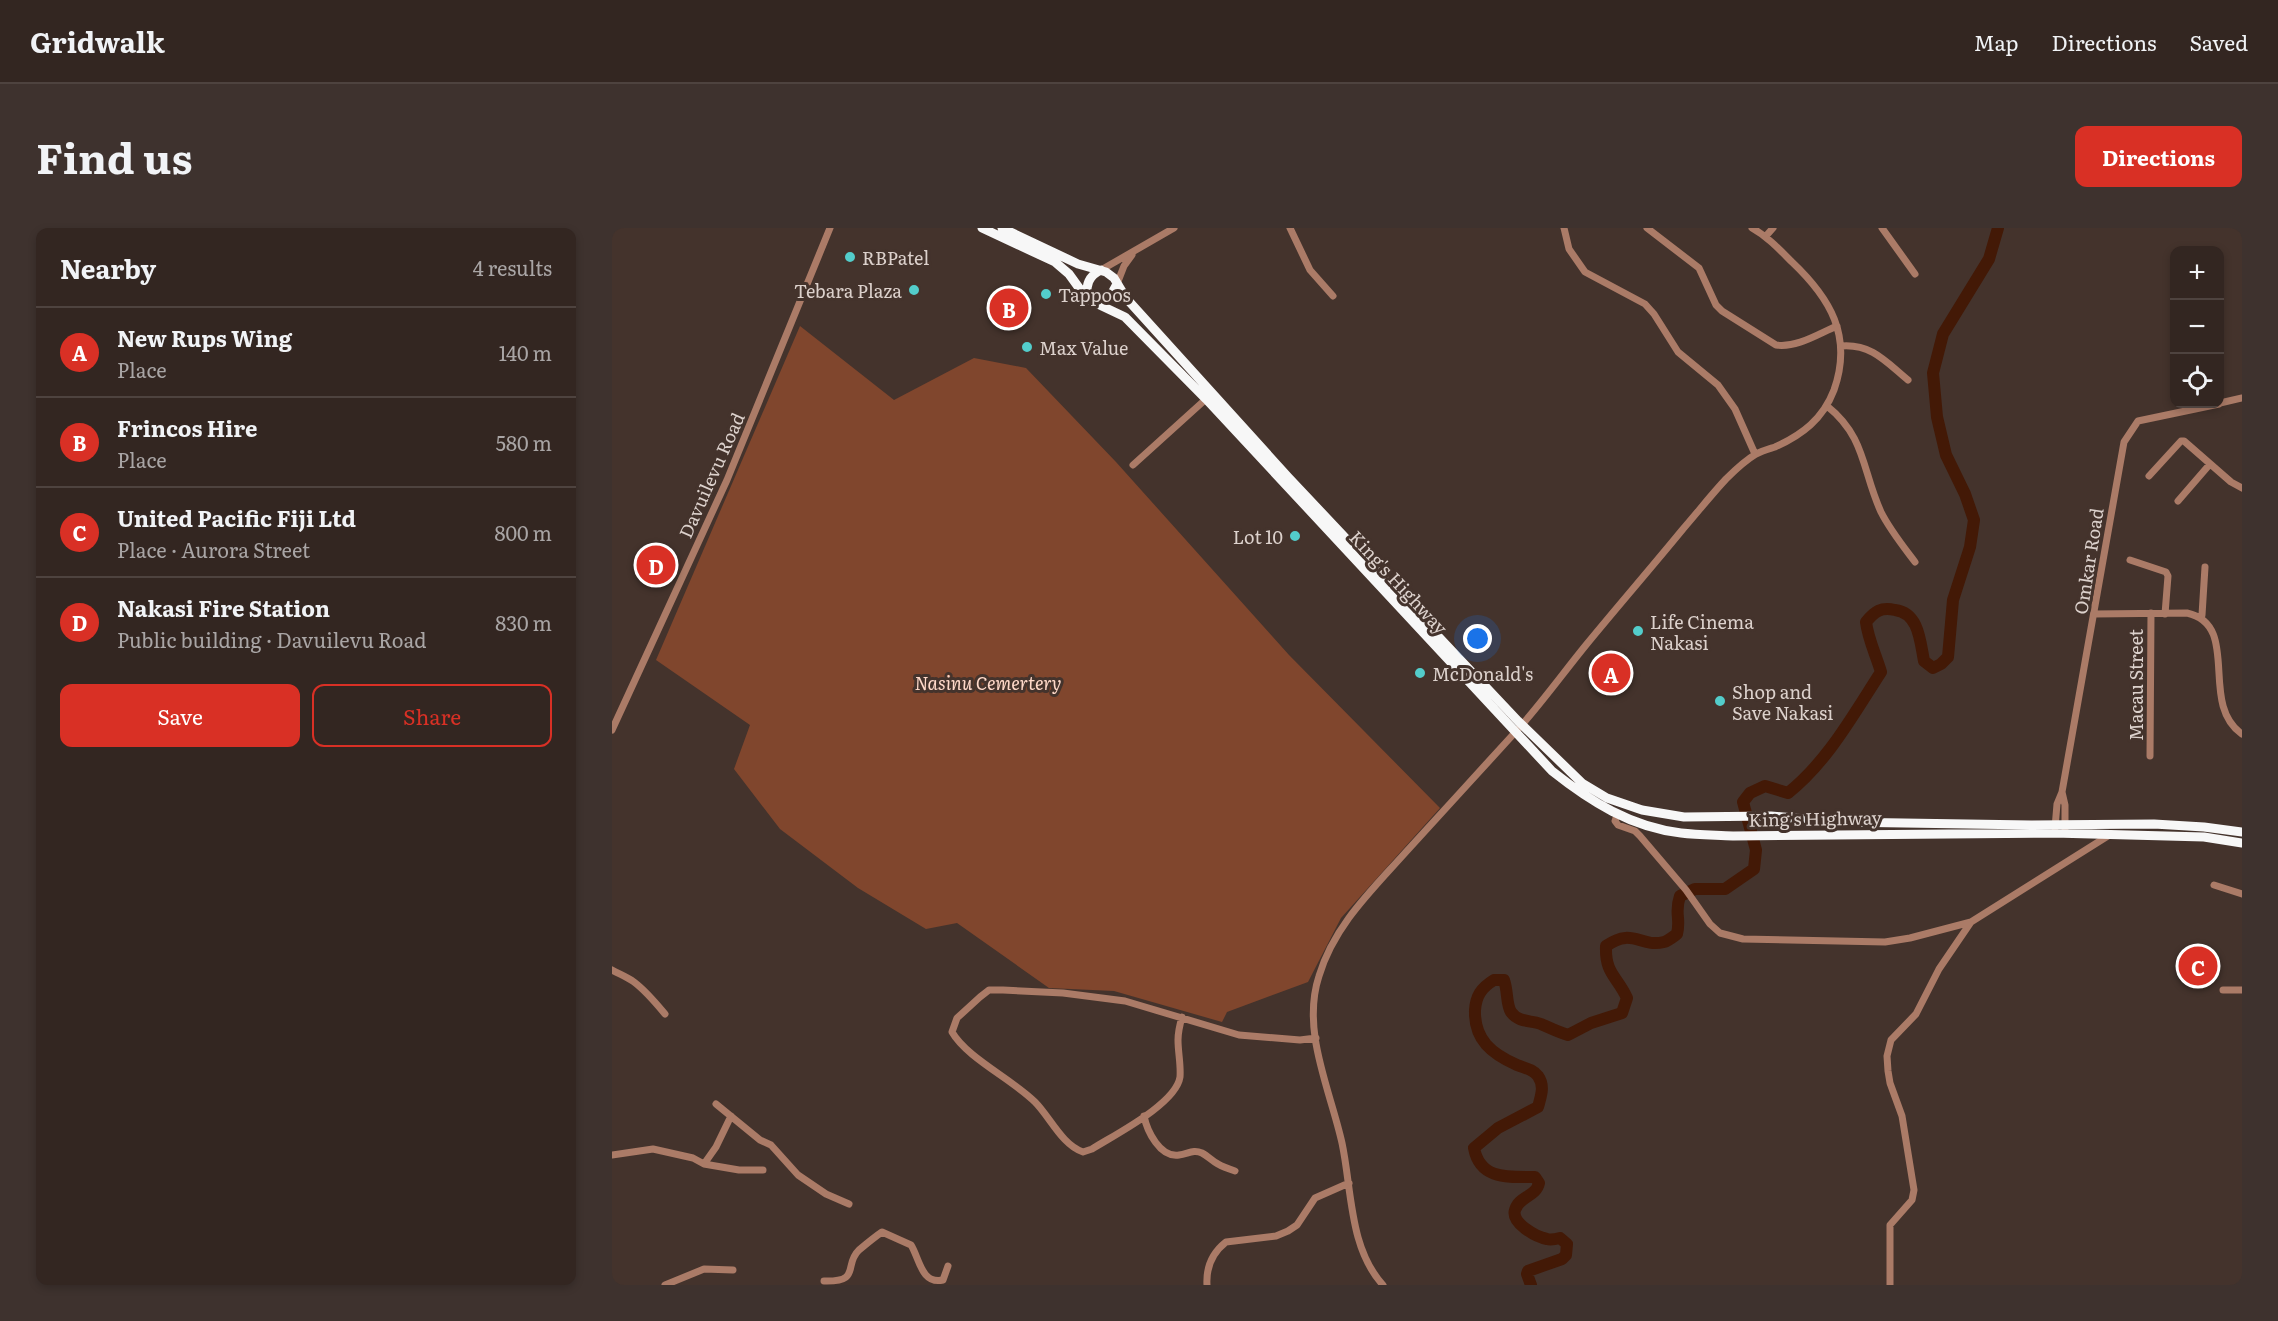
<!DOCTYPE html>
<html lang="en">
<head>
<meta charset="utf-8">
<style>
  :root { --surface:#332621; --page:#3e322e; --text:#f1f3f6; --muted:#a9a5a5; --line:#4e433f; --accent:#d93025 }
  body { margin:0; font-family:Literata,serif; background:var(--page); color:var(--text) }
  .controls { position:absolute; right:18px; top:18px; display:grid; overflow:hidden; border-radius:12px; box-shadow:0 3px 9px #0003 }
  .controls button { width:54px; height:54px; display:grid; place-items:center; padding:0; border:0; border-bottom:2px solid var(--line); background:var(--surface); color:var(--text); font:30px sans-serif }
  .you { position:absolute; left:866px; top:411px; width:21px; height:21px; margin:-15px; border:4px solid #fff; border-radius:50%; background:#1a73e8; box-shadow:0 0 0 9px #1a73e833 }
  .badge { display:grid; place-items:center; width:39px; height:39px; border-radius:50%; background:var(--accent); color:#fff; font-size:20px; font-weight:700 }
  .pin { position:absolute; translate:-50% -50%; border:3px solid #fff; box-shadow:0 2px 6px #0006 }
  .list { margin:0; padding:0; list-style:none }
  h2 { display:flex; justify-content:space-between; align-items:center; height:78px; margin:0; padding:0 24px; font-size:26px }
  h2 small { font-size:20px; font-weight:400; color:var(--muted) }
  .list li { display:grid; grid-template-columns:39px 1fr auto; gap:18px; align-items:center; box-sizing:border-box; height:90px; padding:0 24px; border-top:2px solid var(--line) }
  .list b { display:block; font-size:22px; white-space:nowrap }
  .list p { margin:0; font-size:20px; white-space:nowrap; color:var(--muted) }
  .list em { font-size:20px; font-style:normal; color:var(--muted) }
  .actions { display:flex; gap:12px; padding:18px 24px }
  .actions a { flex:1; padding:14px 0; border:2px solid var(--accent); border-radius:12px; text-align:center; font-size:21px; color:var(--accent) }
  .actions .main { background:var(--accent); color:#fff }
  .icon { flex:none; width:33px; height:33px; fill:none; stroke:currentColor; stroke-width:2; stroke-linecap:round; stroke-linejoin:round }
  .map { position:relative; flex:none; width:1630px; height:1057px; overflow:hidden; border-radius:12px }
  header { display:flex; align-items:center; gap:36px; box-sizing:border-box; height:84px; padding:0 30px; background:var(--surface); border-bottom:2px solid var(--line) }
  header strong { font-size:28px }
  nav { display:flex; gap:33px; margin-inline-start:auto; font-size:21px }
  .intro { display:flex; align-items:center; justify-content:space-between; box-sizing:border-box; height:144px; padding:0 36px }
  h1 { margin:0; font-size:42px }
  .button { padding:15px 27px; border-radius:12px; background:var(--accent); color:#fff; font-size:21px; font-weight:700 }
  main { display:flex; gap:36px; padding:0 36px }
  aside { flex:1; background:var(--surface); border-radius:12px; box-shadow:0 3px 9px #0003 }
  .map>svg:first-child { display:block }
  .green { fill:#80462d }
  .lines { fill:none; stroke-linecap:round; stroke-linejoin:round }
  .river { stroke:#431906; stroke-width:12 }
  .minor { stroke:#ab7b67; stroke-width:7 }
  .highway { stroke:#f7f7f7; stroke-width:9 }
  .poi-dot { fill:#53cdcb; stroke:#44332c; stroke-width:2 }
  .labels { text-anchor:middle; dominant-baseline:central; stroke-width:6; stroke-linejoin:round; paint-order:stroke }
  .poi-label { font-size:18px; fill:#dcd1cc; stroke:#44332c; text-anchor:start }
  .street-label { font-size:18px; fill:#dcd1cc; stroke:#44332c }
  .park-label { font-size:18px; font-style:italic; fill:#ffd9c9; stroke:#44332c }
</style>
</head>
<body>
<header>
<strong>Gridwalk</strong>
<nav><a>Map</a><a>Directions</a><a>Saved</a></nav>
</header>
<div class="intro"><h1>Find us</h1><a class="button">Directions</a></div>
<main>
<aside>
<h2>Nearby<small>4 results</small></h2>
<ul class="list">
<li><span class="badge">A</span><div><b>New Rups Wing</b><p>Place</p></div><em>140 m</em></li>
<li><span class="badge">B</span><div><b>Frincos Hire</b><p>Place</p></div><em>580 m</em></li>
<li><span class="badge">C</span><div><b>United Pacific Fiji Ltd</b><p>Place · Aurora Street</p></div><em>800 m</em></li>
<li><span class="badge">D</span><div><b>Nakasi Fire Station</b><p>Public building · Davuilevu Road</p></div><em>830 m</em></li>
</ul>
<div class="actions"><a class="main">Save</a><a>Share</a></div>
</aside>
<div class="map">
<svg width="1630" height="1057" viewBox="0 0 1630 1057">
  <rect width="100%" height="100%" fill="#44332c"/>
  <path class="green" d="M188 98 282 172 362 130 414 140 504 234 677 427 828 580 729 690 696 754 615 784 610 794 502 763 437 760 345 695 314 701 246 660 168 601 122 541 138 497 44 432Z"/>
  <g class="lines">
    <path class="river" d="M919 1057 915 1046 916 1043 950 1031 954 1027 955 1016 948 1010C944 1011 939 1012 935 1011 924 1009 899 995 903 982 907 968 924 969 927 955L923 949C896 949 868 952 862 920L886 900 926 879C929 868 933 858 926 848 921 841 912 840 905 837 880 826 862 812 863 782 864 768 869 760 882 752H892C896 763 894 776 899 784 907 795 919 792 929 796 938 800 946 804 956 807L979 795 1010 785 1015 770C1005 748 993 746 994 718 1021 699 1028 720 1052 714 1056 713 1061 709 1065 706 1069 690 1062 685 1068 668L1083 661H1113L1142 641 1144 622 1131 574 1138 565 1153 558 1176 565C1216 533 1241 487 1269 444 1264 427 1256 411 1254 394 1263 383 1269 379 1283 382 1307 385 1308 413 1312 433L1321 440 1329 436 1336 429 1341 372 1358 319 1362 292 1353 266 1334 227 1325 189 1321 145 1331 106 1377 31 1386 0"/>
    <path class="minor" d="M678 0 698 42 721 68
      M952 0 957 21 973 44 1033 76 1042 86 1066 124 1106 157 1123 181 1143 226
      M1035 0 1087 40 1104 77 1110 83 1164 117C1185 120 1206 106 1225 98
      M1270 0 1303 46
      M1154 8 1161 0
      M489 42 562 0
      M505 56 512 38 520 27
      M1230 118C1260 116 1274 134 1296 152
      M1608 175 1630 170
      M1215 178C1254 209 1250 243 1269 284 1278 302 1291 318 1303 334
      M521 237 594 171
      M1537 248 1569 213H1572L1619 254 1630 260
      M1566 273 1598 236
      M1518 332 1554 344 1556 348 1553 386
      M1482 386 1575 385C1630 397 1586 476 1630 506
      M1590 387 1593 339
      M0 502 115 252 218 0
      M1538 528 1539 385
      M1450 564 1453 577V601
      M1005 587 1003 593 1006 597 1023 603 1028 608 1074 662 1098 696 1108 705 1131 711 1273 714 1298 710 1359 694
      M1443 600 1445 576 1450 564 1512 214 1526 193 1607 176
      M1602 657 1630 666
      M0 742C7 746 15 749 22 754 34 763 43 774 53 786
      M1611 762H1630
      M570 789C568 796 566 804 566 812 566 824 569 837 568 849 564 876 502 907 480 921L471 924C450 917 438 889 423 874 400 851 355 830 340 804L345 790 368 769 377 762H391L451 765 513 773 627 807 688 812 704 810
      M104 876 148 912 159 917 186 947 214 966 237 976
      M532 888C535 903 548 930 567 927 576 926 581 921 590 925 596 928 600 933 606 936 611 939 617 941 623 943
      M0 927 41 921 81 930 92 936 127 942H151
      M92 936 104 919 119 888
      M212 1053C250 1054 231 1037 247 1022 253 1017 264 1008 270 1004L299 1017C307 1029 309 1057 331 1052L336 1038
      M53 1057 92 1041 121 1042
      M595 1057C594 1040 600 1025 614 1014L664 1008 676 1003 685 997 703 970 737 955
      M771 1057C737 1020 740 962 730 915 718 861 689 803 707 748 722 698 759 663 793 625 831 583 870 541 908 499 931 473 952 444 974 417 1006 378 1039 340 1071 301 1085 285 1099 267 1114 251 1122 243 1134 232 1144 226 1150 223 1157 221 1163 219 1190 207 1211 191 1222 162 1241 108 1218 70 1180 34 1167 21 1156 9 1140 0
      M1278 1057V997L1300 972 1302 962 1290 888 1278 855 1276 843 1275 828 1279 812 1304 786 1327 741 1359 694 1499 606"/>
    <path class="highway" d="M370 0 443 34 457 46 475 71 513 89 594 171 940 543C979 574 1019 599 1069 605 1086 607 1104 607 1121 608L1442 605 1592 609 1630 615
      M390 0 466 36 494 44 502 50 514 70 676 249 906 493 970 555 995 570 1030 582 1072 589 1159 588 1228 594 1419 597 1542 596 1592 599 1630 604
      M475 71C474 57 476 48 489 42
      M483 75 499 67 505 56"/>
  </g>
  <g class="poi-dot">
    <circle cx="238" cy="29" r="6"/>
    <circle cx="302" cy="62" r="6"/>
    <circle cx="434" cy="66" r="6"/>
    <circle cx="415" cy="119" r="6"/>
    <circle cx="683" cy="308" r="6"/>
    <circle cx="1026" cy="403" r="6"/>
    <circle cx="808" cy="445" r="6"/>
    <circle cx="1108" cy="473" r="6"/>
  </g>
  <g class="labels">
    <g class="poi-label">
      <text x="250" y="29">RBPatel</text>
      <text x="290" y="62" text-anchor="end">Tebara Plaza</text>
      <text x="446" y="66">Tappoos</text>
      <text x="427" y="119">Max Value</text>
      <text x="671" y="308" text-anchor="end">Lot 10</text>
      <text x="1038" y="393">Life Cinema<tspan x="1038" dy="21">Nakasi</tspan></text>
      <text x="820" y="445">McDonald's</text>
      <text x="1120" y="463">Shop and<tspan x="1120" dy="21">Save Nakasi</tspan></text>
    </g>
    <g class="street-label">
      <text transform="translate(99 247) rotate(-66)">Davuilevu Road</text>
      <text transform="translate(1476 333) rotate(-81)">Omkar Road</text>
      <text transform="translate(787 354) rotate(47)">King's Highway</text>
      <text transform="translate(1523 457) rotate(-90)">Macau Street</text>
      <text transform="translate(1203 590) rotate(-1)">King's Highway</text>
    </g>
    <g class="park-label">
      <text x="376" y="454">Nasinu Cemertery</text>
    </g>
  </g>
</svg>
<div class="controls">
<button>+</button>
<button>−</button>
<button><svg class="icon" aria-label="locate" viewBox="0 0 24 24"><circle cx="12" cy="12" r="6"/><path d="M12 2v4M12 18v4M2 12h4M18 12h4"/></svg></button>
</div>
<div class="you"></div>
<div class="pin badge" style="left:999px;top:445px">A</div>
<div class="pin badge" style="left:397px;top:80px">B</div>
<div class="pin badge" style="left:1586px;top:738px">C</div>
<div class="pin badge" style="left:44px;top:337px">D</div>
</div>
</main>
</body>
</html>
